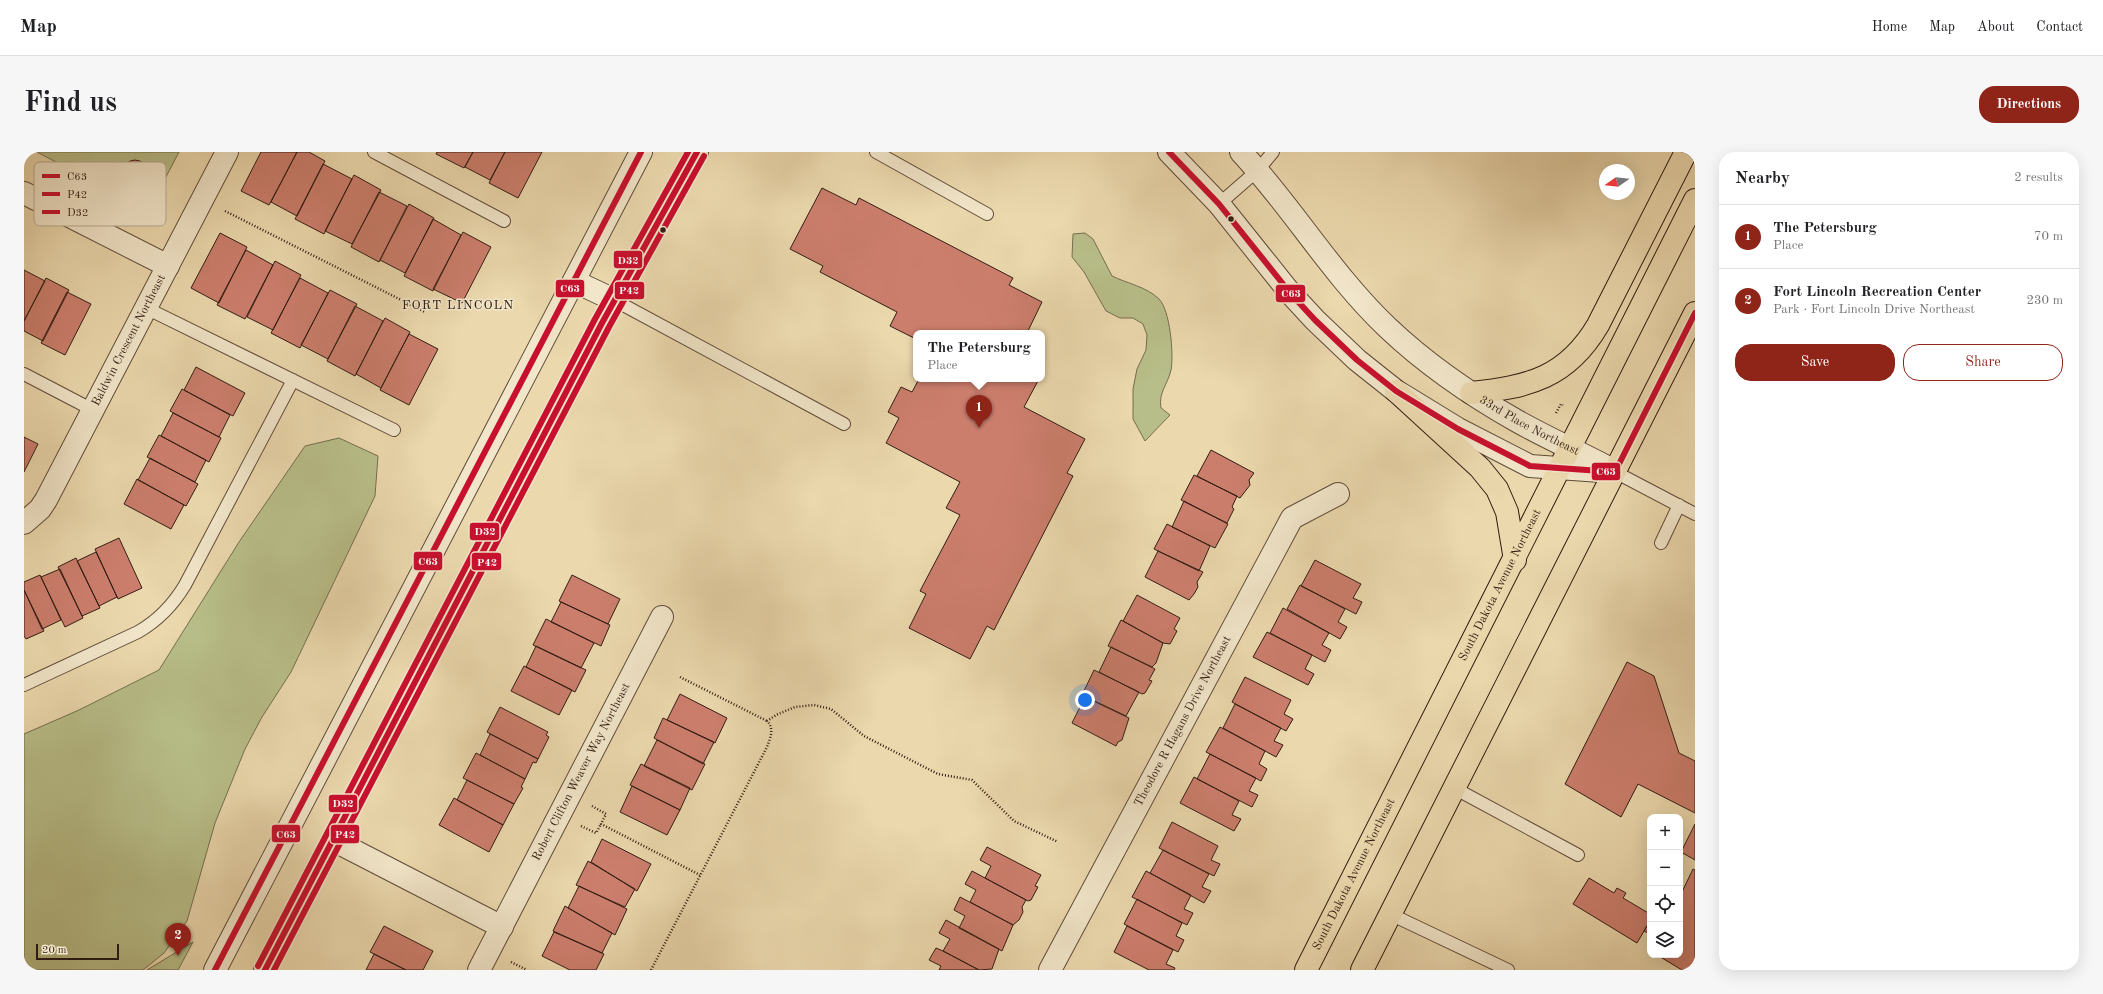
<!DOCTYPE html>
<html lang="en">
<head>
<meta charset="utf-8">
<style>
  :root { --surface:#fff; --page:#f6f6f6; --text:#202124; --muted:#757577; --line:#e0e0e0; --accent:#8f2418 }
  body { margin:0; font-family:"Old Standard TT",serif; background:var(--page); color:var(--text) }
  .controls { position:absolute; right:12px; bottom:12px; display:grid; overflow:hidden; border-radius:8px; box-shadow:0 4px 16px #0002 }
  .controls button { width:36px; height:36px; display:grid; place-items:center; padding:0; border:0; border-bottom:1px solid var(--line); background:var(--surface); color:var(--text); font:20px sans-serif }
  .compass { position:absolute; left:1575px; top:12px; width:36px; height:36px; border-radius:50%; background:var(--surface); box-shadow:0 4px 16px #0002; rotate:256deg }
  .scale { position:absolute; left:12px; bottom:10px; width:83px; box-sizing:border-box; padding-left:4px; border:2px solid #321d12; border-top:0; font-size:11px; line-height:14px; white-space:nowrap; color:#321d12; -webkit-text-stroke:3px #f2e6ca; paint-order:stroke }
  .you { position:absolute; left:1061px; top:548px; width:14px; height:14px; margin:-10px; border:3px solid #fff; border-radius:50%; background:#1a73e8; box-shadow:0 0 0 6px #1a73e833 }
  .badge { display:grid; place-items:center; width:26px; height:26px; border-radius:50%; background:var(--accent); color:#fff; font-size:13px; font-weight:700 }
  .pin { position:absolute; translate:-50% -33px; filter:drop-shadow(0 1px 2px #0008) }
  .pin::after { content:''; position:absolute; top:21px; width:14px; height:12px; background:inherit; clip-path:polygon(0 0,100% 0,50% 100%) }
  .popup { position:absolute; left:889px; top:178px; width:132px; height:52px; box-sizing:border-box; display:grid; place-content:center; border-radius:8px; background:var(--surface); filter:drop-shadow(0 1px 3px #0005); font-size:13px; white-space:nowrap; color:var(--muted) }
  .popup b { font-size:15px; color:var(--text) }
  .popup::after { content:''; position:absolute; left:50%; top:100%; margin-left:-8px; border:8px solid transparent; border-top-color:var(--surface) }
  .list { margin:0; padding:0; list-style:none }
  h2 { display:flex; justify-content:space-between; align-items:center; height:52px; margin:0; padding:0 16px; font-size:17px }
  h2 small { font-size:13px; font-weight:400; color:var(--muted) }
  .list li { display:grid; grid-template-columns:26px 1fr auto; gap:12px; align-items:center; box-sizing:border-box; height:64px; padding:0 16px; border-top:1px solid var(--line) }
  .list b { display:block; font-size:15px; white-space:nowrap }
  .list p { margin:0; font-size:13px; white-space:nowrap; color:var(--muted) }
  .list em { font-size:13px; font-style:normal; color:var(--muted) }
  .actions { display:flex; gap:8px; padding:12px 16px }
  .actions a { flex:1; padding:9px 0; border:1px solid var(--accent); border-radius:16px; text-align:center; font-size:14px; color:var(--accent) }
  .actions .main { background:var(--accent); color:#fff }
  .icon { flex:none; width:22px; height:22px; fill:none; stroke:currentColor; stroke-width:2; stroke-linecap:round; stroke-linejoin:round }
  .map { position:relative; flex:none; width:1671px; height:818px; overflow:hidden; border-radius:16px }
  header { display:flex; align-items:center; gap:24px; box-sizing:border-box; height:56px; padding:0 20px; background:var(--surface); border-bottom:1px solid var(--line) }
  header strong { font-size:19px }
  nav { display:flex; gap:22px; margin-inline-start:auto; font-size:14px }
  .intro { display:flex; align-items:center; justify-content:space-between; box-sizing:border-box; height:96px; padding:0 24px }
  h1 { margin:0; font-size:28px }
  .button { padding:10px 18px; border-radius:16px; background:var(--accent); color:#fff; font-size:14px; font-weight:700 }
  main { display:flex; gap:24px; padding:0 24px }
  aside { flex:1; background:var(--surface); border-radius:16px; box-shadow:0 4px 16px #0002 }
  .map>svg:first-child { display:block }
  .green { fill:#b8be89; stroke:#756e4e }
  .building { fill:#cc7e6d; stroke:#321d12 }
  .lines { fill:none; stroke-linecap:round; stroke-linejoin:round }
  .service-casing { stroke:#604c39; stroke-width:14 }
  .minor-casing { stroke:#604c39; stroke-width:24 }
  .tertiary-casing { stroke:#604c39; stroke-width:24 }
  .primary-casing { stroke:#321d12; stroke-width:24 }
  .path { stroke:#321d12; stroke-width:2.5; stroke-dasharray:1 2; stroke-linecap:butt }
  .service { stroke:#f2e6ca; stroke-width:12 }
  .minor { stroke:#f2e6ca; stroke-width:22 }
  .tertiary { stroke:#f2e6ca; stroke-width:22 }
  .primary { stroke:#ebd8ad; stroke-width:22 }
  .bus-1-casing { stroke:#f2e6ca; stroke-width:9 }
  .bus-2-casing { stroke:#f2e6ca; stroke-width:9 }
  .bus-3-casing { stroke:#f2e6ca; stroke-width:9 }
  .bus-1 { stroke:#c8102e; stroke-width:6 }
  .bus-2 { stroke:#c8102e; stroke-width:6 }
  .bus-3 { stroke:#c8102e; stroke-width:6 }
  .bus-dot { fill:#321d12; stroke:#f2e6ca; stroke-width:1.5 }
  .labels { text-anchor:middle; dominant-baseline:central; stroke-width:3; stroke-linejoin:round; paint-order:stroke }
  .street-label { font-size:12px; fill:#321d12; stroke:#f2e6ca }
  .neighbourhood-label { font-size:13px; letter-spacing:1px; fill:#321d12; stroke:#f2e6ca }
  .key { fill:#f2e6ca; stroke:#b8aa93; stroke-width:1 }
  .key-label { font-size:11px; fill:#321d12 }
  .line-badge { stroke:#f2e6ca; stroke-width:1.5 }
  .badge-label { font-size:11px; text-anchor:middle; font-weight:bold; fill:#fff }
</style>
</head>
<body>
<header>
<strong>Map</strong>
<nav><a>Home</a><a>Map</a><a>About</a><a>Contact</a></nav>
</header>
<div class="intro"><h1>Find us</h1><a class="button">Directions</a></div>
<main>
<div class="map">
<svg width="1671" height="818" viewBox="0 0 1671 818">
  <rect width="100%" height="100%" fill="#ebd8ad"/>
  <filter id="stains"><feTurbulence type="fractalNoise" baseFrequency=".005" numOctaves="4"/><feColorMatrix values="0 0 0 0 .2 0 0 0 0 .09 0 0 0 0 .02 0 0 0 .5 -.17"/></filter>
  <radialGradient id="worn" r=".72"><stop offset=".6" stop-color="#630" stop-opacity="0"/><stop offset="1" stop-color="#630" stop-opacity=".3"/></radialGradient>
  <path class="green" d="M13 0H155L124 59Z
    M1061 81 1069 87 1088 124C1102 131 1123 135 1135 147 1146 158 1150 202 1147 218 1144 232 1134 241 1137 256L1146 263 1121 289 1109 267V237L1113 217 1122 198 1123 183 1119 172 1109 166H1096L1082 159 1060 120 1048 105 1049 82Z
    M315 286 354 304 351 344 267 520 238 565 221 597 191 671 163 769 140 801 119 818H0V582L55 558 135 518 215 390 281 294Z
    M169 790 154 818H123Z"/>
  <path class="building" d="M237 0H273L245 53 217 39Z
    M273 0H285L301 9 273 64 247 50Z
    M413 0H449L440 16 412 2Z
    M449 0H481L466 28 441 15Z
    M481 0H518L494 46 465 31Z
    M99 20a12 12 0 1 1 24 0a12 12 0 1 1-24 0Z
    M299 12 328 27 300 82 271 67Z
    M330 23 357 38 328 92 301 79Z
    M798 36 832 53 835 46 989 126 985 133 1018 150 1003 181H892V187L866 174 873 160 796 120 799 114 766 97Z
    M355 40 383 54 355 110 327 95Z
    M385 52 410 66 381 121 356 108Z
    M409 67 437 83 409 139 380 124Z
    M439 80 467 95 438 151 409 137Z
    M196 81 223 95 195 151 167 136Z
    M222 98 249 113 221 167 193 153Z
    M251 109 277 123 249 178 223 165Z
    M0 118 21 129 0 169Z
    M22 126 45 138 19 189 0 179V169Z
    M276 126 304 141 276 196 247 181Z
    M306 138 333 152 304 207 277 193Z
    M43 140 67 152 41 203 17 191Z
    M331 154 359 169 331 224 303 209Z
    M361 166 386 180 357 236 332 222Z
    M385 182 414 197 385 253 356 238Z
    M172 215 221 241 209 264 160 238Z
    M895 227H1015L1000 255 1061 287 1043 321 1049 324 970 478 963 474 946 507 885 476 902 442 896 439 936 363 922 356 936 330 862 291 875 266 864 260 877 235 888 240Z
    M158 237 206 263 195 285 146 259Z
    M149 261 197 286 185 310 137 284Z
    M135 283 182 308 171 330 123 305Z
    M0 285 14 292 0 320Z
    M1187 298 1230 321 1225 328 1226 333 1216 346 1173 324Z
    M126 306 174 332 162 354 114 328Z
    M1170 323 1213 344 1208 355 1210 357 1203 371 1157 348Z
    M113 327 160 353 147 377 100 352Z
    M1160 349 1204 372 1191 396 1148 375Z
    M1143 372 1186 394 1175 419 1130 397Z
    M95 386 118 436 94 447 71 397Z
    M1134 399 1179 420 1173 430 1174 435 1170 442 1165 448 1121 425Z
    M72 400 93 445 75 454 53 409Z
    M52 406 76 456 58 464 34 415Z
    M1291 408 1337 432 1329 446 1338 450 1332 462 1277 434Z
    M36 417 59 466 41 475 17 425Z
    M16 423 37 468 18 477 0 438V430Z
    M548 423 596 447 584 472 535 449Z
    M1276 433 1321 457 1314 470 1323 475 1316 487 1263 457Z
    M0 438 20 479 2 487 0 484Z
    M1113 443 1156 466 1150 477 1153 479 1146 492 1139 491 1099 469Z
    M537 450 586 473 577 494 527 470Z
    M1259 456 1305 481 1298 493 1307 498 1301 510 1246 481Z
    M522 467 570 491 557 516 509 493Z
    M1097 468 1139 491 1132 511 1128 515 1084 494Z
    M1243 480 1288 503 1281 517 1290 522 1284 533 1229 505Z
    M512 494 562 518 551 540 502 515Z
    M1087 495 1131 517 1125 528 1128 529 1121 541 1118 542 1075 520Z
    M1603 510 1630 524 1655 601 1671 609V661L1614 632 1597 665 1541 632Z
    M500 514 548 538 535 563 487 539Z
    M1070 518 1115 540 1102 564 1058 543Z
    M1221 525 1267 548 1260 562 1269 567 1262 579 1208 550Z
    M656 542 703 566 691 591 643 568Z
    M1061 545 1105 566 1098 588 1094 590 1092 594 1048 571Z
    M1211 552 1257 576 1250 589 1259 593 1252 605 1199 576Z
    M476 555 524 580 522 583 525 585 514 607 463 580Z
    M639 566 690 590 679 612 630 586Z
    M1196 575 1241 599 1235 612 1243 617 1237 629 1182 600Z
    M466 582 514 607 512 611 509 610 501 627 456 603Z
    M633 588 681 612 668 638 620 614Z
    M452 601 501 627 497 635 499 636 490 652 439 626Z
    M1186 602 1232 626 1225 639 1234 643 1228 655 1173 627Z
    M617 612 666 636 656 658 606 633Z
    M1170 625 1215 649 1208 663 1217 667 1210 679 1156 651Z
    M443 628 490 652 479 673 433 648Z
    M608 634 656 658 643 683 596 660Z
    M430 646 479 673 465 700 415 673Z
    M1148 670 1194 694 1187 708 1196 712 1190 724 1135 696Z
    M1671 672V708L1657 700Z
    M578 687 627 712 613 739 567 710Z
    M963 695 1017 723 1011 734 1014 735 1007 748 1004 749 961 726 967 714 956 708Z
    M1139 698 1185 722 1178 735 1187 739 1180 751 1126 721Z
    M564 709 611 737 601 755 552 733Z
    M1669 717 1671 718V818H1658L1633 803H1656V744Z
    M948 719 1002 748 998 755 999 760 995 768 989 773 946 750 952 738 941 732Z
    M1122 719 1167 743 1160 757 1169 761 1163 773 1108 745Z
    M1565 726 1590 741 1593 736 1602 741 1599 746 1626 762V769L1613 791 1549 752Z
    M555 734 603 757 591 783 544 756Z
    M936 745 989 773 978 799 935 776 941 764 930 758Z
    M1113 747 1158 771 1152 784 1160 788 1154 800 1100 772Z
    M541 754 588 781 578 801 529 779Z
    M922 768 975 797 968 817 955 818 919 799 926 787 915 781Z
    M1626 769V782L1620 779Z
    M360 774 409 799 399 818H382L346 800Z
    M1103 774 1149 798 1142 812 1151 816 1150 818H1125L1090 800Z
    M530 780 580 802 572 818H546L518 804Z
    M912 796 919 799 955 818H915L917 814 905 808Z
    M350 802 382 818H342Z"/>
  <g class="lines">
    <defs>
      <path id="service" d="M350 0 480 69
        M852 0 963 62
        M1195 52 1234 18 1249 0
        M590 148 820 272
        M122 156 370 278
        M0 222 69 258
        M1591 320 1671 362
        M1637 391 1655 353
        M0 533 114 480C135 468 149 453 161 433L269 228
        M1430 636 1554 703
        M1366 762 1484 818"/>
      <g id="minor">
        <path d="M0 41 144 114"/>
        <path id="s1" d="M0 371 16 357 22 348 203 0"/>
        <path d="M309 688 478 775"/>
        <path id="s2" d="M455 818 638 465"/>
        <path id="s3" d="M1026 818 1268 366 1314 342"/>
      </g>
      <g id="tertiary">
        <path d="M1145 0 1195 52 1267 142 1291 168 1333 208 1372 239 1434 277 1506 314 1591 320"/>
        <path id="s4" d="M1217 0C1269 56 1308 123 1364 176 1402 212 1447 243 1493 269 1523 286 1555 300 1585 316"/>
        <path d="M550 129 590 148"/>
        <path d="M191 818 617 0"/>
        <path d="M241 818 578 171 673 0"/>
      </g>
      <g id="primary">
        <path d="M1372 239 1456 316 1473 337 1483 360 1491 408"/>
        <path d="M1447 241C1504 235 1543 226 1574 173L1662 0"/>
        <path id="s5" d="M1282 818 1671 48"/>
        <path d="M1338 818 1671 161"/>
      </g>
    </defs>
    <use href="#service" class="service-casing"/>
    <use href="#minor" class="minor-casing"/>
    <use href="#tertiary" class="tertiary-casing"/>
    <use href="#primary" class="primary-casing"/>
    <path class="path" d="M201 59 401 160
      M1532 261 1537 252 1539 253
      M656 525 743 569
      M568 654 582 662 577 672 676 723
      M557 674 572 681 577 672
      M487 810 503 818
      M627 818 743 595C746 586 751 577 743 569L752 563 771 555 790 553 807 557 840 584 914 622 948 628 990 669 1034 690"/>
    <use href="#service" class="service"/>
    <use href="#minor" class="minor"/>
    <use href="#tertiary" class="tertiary"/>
    <use href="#primary" class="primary"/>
    <defs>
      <path id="bus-1" d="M1145 0 1195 52 1267 142 1291 168 1333 208 1372 239 1434 277 1506 314 1591 320 1671 161
        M191 818 617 0
        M241 818 578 171 673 0"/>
      <path id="bus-2" d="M250 818 585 175 680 4"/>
      <path id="bus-3" d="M234 814 571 167 664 0"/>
    </defs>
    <use href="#bus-1" class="bus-1-casing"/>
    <use href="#bus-2" class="bus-2-casing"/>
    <use href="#bus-3" class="bus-3-casing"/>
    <use href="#bus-1" class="bus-1"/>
    <use href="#bus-2" class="bus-2"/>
    <use href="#bus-3" class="bus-3"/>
  </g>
  <g class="bus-dot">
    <circle cx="1207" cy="67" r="3.5"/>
    <circle cx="639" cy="78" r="3.5"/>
  </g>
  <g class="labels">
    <g class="street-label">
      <text stroke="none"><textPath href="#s1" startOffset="212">Baldwin Crescent Northeast</textPath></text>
      <text stroke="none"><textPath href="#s4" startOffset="402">33rd Place Northeast</textPath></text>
      <text stroke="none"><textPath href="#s5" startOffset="431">South Dakota Avenue Northeast</textPath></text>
      <text stroke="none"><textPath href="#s3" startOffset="282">Theodore R Hagans Drive Northeast</textPath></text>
      <text stroke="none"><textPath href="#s2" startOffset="223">Robert Clifton Weaver Way Northeast</textPath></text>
      <text stroke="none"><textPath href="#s5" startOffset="107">South Dakota Avenue Northeast</textPath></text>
    </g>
    <g class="neighbourhood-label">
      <text x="434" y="153">FORT LINCOLN</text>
    </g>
  </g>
  <rect x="10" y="10" width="132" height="64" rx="6" class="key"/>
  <rect x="18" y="22" width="18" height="4" fill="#c8102e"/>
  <rect x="18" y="40" width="18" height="4" fill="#c8102e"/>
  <rect x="18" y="58" width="18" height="4" fill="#c8102e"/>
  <g class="key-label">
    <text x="43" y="28">C63</text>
    <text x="43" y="46">P42</text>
    <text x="43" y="64">D32</text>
  </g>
  <g class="line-badge">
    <rect x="589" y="98" width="30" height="19" rx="4" fill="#c8102e"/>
    <rect x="531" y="127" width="30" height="19" rx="4" fill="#c8102e"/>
    <rect x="590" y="129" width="31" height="19" rx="4" fill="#c8102e"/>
    <rect x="1251" y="132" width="31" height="19" rx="4" fill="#c8102e"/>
    <rect x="1567" y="310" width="30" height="19" rx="4" fill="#c8102e"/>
    <rect x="445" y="370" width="31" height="19" rx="4" fill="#c8102e"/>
    <rect x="389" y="399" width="30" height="20" rx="4" fill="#c8102e"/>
    <rect x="447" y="400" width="31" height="19" rx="4" fill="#c8102e"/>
    <rect x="304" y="642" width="30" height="19" rx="4" fill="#c8102e"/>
    <rect x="247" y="672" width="30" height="19" rx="4" fill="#c8102e"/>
    <rect x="306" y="672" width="30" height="20" rx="4" fill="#c8102e"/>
  </g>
  <g class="badge-label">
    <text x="604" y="112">D32</text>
    <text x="546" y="140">C63</text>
    <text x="605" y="142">P42</text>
    <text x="1267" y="145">C63</text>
    <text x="1582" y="323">C63</text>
    <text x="461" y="383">D32</text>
    <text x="404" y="413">C63</text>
    <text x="463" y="414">P42</text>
    <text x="319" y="655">D32</text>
    <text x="262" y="686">C63</text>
    <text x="321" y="686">P42</text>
  </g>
  <rect width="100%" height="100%" filter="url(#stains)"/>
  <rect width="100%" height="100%" fill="url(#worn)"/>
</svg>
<div class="controls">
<button>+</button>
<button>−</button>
<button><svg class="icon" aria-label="locate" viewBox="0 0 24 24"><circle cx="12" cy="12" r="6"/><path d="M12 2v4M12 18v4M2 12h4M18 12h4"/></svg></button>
<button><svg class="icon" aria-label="layers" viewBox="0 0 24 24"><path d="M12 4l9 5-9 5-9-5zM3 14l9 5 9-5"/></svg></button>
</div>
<svg class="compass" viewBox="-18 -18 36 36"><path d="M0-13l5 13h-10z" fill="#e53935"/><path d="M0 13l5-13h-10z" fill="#757577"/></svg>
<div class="scale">20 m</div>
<div class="you"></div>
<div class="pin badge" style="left:955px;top:276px">1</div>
<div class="popup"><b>The Petersburg</b>Place</div>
<div class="pin badge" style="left:154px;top:804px">2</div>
</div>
<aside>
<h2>Nearby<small>2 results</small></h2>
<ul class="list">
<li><span class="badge">1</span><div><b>The Petersburg</b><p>Place</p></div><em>70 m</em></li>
<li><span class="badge">2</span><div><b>Fort Lincoln Recreation Center</b><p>Park · Fort Lincoln Drive Northeast</p></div><em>230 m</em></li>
</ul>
<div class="actions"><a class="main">Save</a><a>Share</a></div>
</aside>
</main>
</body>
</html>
